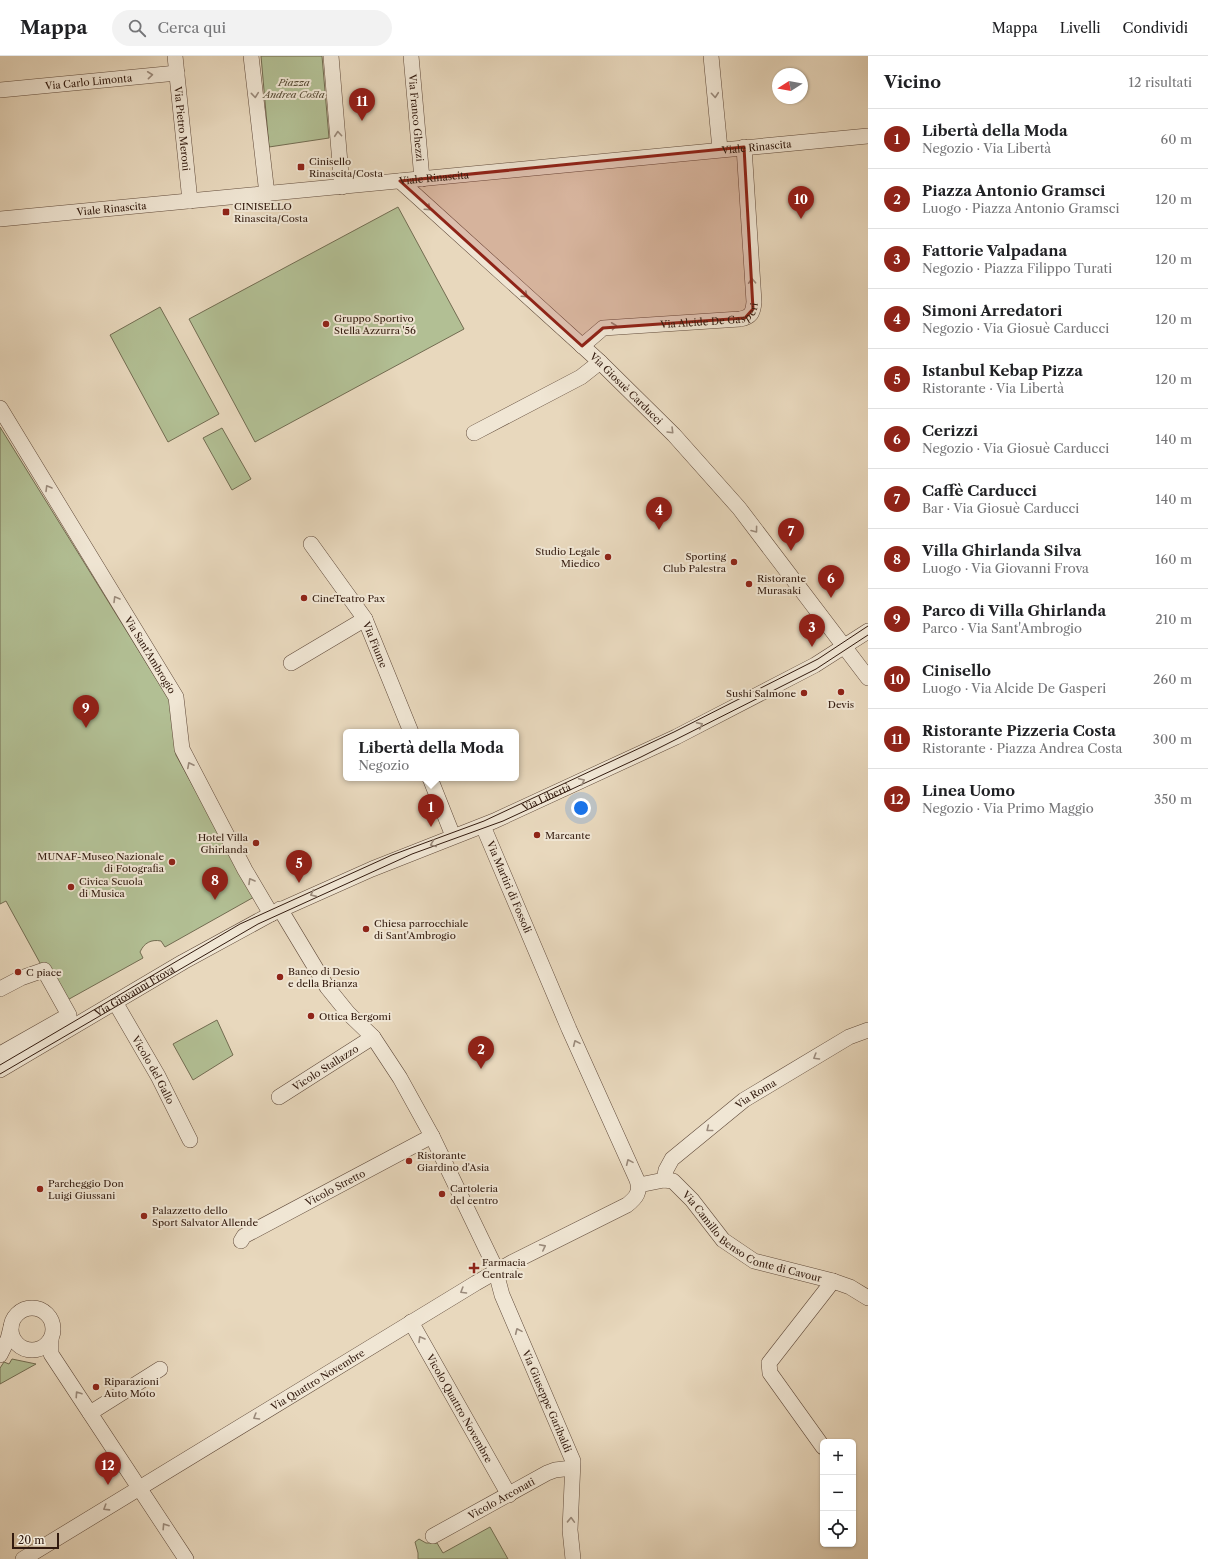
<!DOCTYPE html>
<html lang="it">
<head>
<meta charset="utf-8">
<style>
  :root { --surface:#fff; --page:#f2f2f2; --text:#202124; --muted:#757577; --line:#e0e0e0; --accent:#8f2418 }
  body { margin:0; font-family:"Libre Caslon Text",serif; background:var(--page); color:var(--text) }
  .controls { position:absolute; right:12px; bottom:12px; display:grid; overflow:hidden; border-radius:6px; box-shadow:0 1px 3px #0004 }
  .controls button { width:36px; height:36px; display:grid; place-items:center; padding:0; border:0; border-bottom:1px solid var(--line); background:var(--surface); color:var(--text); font:20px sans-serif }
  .compass { position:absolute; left:772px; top:12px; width:36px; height:36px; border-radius:50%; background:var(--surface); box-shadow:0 1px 3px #0004; rotate:259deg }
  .scale { position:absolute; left:12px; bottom:10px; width:47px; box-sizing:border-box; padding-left:4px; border:2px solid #321a0e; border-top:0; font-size:11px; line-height:14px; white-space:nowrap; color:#321a0e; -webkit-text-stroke:3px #f0e6d4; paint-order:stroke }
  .you { position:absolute; left:581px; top:752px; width:14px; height:14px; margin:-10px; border:3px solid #fff; border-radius:50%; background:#1a73e8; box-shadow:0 0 0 6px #1a73e833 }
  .badge { display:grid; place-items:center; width:26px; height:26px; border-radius:50%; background:var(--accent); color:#fff; font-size:13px; font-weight:700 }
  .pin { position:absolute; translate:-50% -33px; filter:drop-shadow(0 1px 2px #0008) }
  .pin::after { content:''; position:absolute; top:21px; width:14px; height:12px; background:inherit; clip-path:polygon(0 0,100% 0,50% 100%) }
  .popup { position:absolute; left:343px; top:673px; width:176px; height:52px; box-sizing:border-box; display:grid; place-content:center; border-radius:6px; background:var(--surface); filter:drop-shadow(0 1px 3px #0005); font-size:13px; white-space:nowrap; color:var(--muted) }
  .popup b { font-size:15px; color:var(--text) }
  .popup::after { content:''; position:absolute; left:50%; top:100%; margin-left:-8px; border:8px solid transparent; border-top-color:var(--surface) }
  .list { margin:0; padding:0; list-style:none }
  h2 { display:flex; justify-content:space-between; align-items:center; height:52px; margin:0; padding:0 16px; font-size:17px }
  h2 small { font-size:13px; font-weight:400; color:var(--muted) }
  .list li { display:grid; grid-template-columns:26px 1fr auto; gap:12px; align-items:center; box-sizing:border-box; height:60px; padding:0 16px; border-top:1px solid var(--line) }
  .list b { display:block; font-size:15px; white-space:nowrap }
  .list p { margin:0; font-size:13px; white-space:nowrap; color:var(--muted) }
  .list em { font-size:13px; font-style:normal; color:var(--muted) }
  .icon { flex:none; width:22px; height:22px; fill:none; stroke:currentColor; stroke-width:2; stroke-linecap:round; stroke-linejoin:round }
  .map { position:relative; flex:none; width:868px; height:1503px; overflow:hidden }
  header { display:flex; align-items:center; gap:24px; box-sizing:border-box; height:56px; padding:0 20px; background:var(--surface); border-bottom:1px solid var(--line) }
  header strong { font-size:19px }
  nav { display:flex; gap:22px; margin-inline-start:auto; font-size:14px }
  .search { width:280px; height:36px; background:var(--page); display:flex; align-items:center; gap:10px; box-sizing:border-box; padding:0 14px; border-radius:22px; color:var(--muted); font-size:15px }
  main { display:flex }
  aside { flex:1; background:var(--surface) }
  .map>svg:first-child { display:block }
  .green { fill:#b2bf94; stroke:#726c51 }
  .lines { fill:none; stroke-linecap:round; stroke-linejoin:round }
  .street-casing { stroke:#604a3a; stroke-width:16 }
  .street { stroke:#f0e6d4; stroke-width:15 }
  .tram { stroke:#321a0e; stroke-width:1 }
  .oneway { stroke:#9a8a7b }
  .marked { fill:#8f2418; fill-opacity:0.2; stroke:#8f2418; stroke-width:3; stroke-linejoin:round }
  .poi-dot { fill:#8f2418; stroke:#f0e6d4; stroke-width:1.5 }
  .labels { text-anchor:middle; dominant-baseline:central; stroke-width:4; stroke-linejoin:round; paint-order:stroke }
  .street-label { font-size:10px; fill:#321a0e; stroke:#f0e6d4 }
  .park-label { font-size:10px; font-style:italic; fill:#584c36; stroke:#f0e6d4 }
  .poi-label { font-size:10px; fill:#321a0e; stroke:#f0e6d4; text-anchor:start }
</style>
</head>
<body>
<header>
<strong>Mappa</strong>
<div class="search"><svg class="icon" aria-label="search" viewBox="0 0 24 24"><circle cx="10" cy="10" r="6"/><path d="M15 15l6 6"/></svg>Cerca qui</div>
<nav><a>Mappa</a><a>Livelli</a><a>Condividi</a></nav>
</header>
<main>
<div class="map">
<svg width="868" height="1503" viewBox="0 0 868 1503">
  <rect width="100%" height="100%" fill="#e8d8bd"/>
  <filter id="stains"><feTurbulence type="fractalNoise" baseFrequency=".005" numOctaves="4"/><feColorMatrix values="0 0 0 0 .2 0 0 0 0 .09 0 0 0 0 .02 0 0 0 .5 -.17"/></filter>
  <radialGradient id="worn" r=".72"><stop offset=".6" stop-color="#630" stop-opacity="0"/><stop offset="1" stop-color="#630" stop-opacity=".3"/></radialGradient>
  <path class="green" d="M261 0H322L329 82 269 91Z
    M398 151 464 273 255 386 189 263Z
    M160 251 219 358 168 386 110 279Z
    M0 371 170 645 176 699 254 841 165 891 161 885C151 883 144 887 140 896L143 902 62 947 6 845 0 848Z
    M222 372 251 423 232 434 203 382Z
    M217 964 233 999 193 1024 173 988Z
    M12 1303 36 1308 0 1328V1312L4 1306 9 1308Z
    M490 1471 508 1503H418V1497L415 1486 419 1483 426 1487H437L443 1497Z"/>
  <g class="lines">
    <defs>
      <g id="street">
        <path id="s1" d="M175 0 190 145"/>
        <path d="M251 0 267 138"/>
        <path d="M331 0 342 131"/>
        <path id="s2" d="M411 0 422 123"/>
        <path d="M711 0 720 93"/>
        <path id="s3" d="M0 34 177 17"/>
        <path id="s4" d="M400 125 600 306 674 379 739 452 868 622"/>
        <path id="s5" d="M0 163 868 80"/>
        <path id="s6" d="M582 290 603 272 740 263C751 261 753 257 754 246L744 91"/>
        <path id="s7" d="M0 352 176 641 182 693 245 814 271 858"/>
        <path d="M474 377 581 321 600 306"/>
        <path id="s8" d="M311 488 365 563 411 676"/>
        <path d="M291 607 365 563"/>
        <path d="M430 722 453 780"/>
        <path id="s9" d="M280 853 327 931 348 957 373 981 400 1022 432 1080 494 1209 502 1239 573 1405 570 1474 573 1503"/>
        <path d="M0 933 21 922 44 914 69 959 0 998"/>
        <path id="s10" d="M115 946 158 1020 190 1084"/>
        <path id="s11" d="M0 1014 183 906 271 858 372 813 494 765 676 681 815 609 868 575"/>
        <path id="s12" d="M279 1041 373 981"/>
        <path id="s13" d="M664 1124 666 1114 672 1103 744 1044 849 981 868 974"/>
        <path id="s14" d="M639 1129 664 1124 673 1125 692 1144 723 1184 754 1205 833 1225 850 1231 868 1242"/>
        <path id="s15" d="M241 1185 244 1180 432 1080"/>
        <circle cx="32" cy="1273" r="21"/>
        <path id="s16" d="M411 1266 509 1439"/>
        <path d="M51 1284V1298L186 1503"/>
        <path d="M0 1299 8 1283 11 1271"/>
        <path d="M90 1357 160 1313"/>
        <path d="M823 1391 770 1317 769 1307 833 1225"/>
        <path id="s17" d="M433 1480 547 1417 555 1414 572 1412"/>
        <path id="s18" d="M23 1503 476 1227 511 1207 627 1149C636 1142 641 1136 637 1124L569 973 483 770"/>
      </g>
    </defs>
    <use href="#street" class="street-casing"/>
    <use href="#street" class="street"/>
    <path class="tram" d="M0 1009 240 868 392 799 484 765 674 676 818 603 868 570
      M0 1018 258 868 412 798 503 765 641 701 816 613 868 579"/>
  </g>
  <defs><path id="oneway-chevron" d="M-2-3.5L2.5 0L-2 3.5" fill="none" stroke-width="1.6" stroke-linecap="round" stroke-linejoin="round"/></defs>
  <g class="oneway">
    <use href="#oneway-chevron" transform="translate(150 19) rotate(-6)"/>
    <use href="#oneway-chevron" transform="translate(255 39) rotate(84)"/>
    <use href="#oneway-chevron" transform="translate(715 39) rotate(85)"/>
    <use href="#oneway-chevron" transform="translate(338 78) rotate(-95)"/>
    <use href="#oneway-chevron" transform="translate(428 152) rotate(42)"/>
    <use href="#oneway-chevron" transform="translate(752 225) rotate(-93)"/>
    <use href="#oneway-chevron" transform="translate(525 239) rotate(42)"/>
    <use href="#oneway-chevron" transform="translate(614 270) rotate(-7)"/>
    <use href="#oneway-chevron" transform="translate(671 375) rotate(45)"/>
    <use href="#oneway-chevron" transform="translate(48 432) rotate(-121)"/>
    <use href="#oneway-chevron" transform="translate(755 474) rotate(53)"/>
    <use href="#oneway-chevron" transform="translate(116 543) rotate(-121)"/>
    <use href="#oneway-chevron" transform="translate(700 669) rotate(-27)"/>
    <use href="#oneway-chevron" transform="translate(190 709) rotate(-117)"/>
    <use href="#oneway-chevron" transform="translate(582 725) rotate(-25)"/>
    <use href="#oneway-chevron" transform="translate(433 788) rotate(158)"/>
    <use href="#oneway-chevron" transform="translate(251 825) rotate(-120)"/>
    <use href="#oneway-chevron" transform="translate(313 838) rotate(156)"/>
    <use href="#oneway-chevron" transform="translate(576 987) rotate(-114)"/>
    <use href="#oneway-chevron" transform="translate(816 1001) rotate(149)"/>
    <use href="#oneway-chevron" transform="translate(709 1073) rotate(141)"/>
    <use href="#oneway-chevron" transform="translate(629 1106) rotate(-114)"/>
    <use href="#oneway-chevron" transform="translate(543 1191) rotate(-27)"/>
    <use href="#oneway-chevron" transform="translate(463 1235) rotate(149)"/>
    <use href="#oneway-chevron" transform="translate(518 1275) rotate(-114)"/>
    <use href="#oneway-chevron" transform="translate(421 1283) rotate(-120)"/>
    <use href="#oneway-chevron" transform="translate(78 1338) rotate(-124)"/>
    <use href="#oneway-chevron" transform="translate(256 1361) rotate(149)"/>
    <use href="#oneway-chevron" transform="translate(106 1452) rotate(148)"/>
    <use href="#oneway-chevron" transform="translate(571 1464) rotate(-88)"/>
    <use href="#oneway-chevron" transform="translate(165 1470) rotate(-123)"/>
  </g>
  <path class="marked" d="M744 91 753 253 745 262 603 272 582 290 400 125Z"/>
  <g class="poi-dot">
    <rect x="297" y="107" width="8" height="8" rx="2"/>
    <rect x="222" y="152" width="8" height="8" rx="2"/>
    <circle cx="326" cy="268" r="4"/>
    <circle cx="608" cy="501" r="4"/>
    <circle cx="734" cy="506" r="4"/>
    <circle cx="749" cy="528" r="4"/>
    <circle cx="304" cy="542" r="4"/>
    <circle cx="841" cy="636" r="4"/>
    <circle cx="804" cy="637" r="4"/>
    <circle cx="537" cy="779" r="4"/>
    <circle cx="256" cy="787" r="4"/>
    <circle cx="172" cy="806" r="4"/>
    <circle cx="71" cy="831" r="4"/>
    <circle cx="366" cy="873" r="4"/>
    <circle cx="18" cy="916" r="4"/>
    <circle cx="280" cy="921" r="4"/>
    <circle cx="311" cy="960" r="4"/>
    <circle cx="409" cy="1105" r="4"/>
    <circle cx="40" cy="1133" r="4"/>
    <circle cx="442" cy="1138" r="4"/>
    <circle cx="144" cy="1160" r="4"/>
    <path d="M472 1206h4v4h4v4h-4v4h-4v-4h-4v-4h4z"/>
    <circle cx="96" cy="1331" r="4"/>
  </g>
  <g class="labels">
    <g class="street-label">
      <text stroke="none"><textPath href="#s3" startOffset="89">Via Carlo Limonta</textPath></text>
      <text stroke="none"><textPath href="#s2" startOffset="62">Via Franco Ghezzi</textPath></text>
      <text stroke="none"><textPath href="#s1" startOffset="73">Via Pietro Meroni</textPath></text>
      <text stroke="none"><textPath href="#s5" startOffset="760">Viale Rinascita</textPath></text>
      <text stroke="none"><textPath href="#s5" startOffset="436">Viale Rinascita</textPath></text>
      <text stroke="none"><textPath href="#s5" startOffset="112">Viale Rinascita</textPath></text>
      <text stroke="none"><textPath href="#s6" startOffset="137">Via Alcide De Gasperi</textPath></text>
      <text stroke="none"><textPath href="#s4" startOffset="307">Via Giosuè Carducci</textPath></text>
      <text stroke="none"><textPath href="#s8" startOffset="120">Via Fiume</textPath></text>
      <text stroke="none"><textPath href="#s7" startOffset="289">Via Sant'Ambrogio</textPath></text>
      <text stroke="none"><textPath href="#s11" startOffset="612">Via Libertà</textPath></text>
      <text transform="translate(509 831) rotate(67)">Via Martiri di Fossoli</text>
      <text stroke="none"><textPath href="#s11" startOffset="156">Via Giovanni Frova</textPath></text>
      <text stroke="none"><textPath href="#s12" startOffset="55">Vicolo Stallazzo</textPath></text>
      <text stroke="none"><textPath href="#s10" startOffset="78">Vicolo del Gallo</textPath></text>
      <text stroke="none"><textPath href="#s13" startOffset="129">Via Roma</textPath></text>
      <text stroke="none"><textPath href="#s15" startOffset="109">Vicolo Stretto</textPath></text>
      <text stroke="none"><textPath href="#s14" startOffset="135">Via Camillo Benso Conte di Cavour</textPath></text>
      <text stroke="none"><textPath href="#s18" startOffset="345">Via Quattro Novembre</textPath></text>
      <text stroke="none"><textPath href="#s9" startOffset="564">Via Giuseppe Garibaldi</textPath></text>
      <text stroke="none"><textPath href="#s16" startOffset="99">Vicolo Quattro Novembre</textPath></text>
      <text stroke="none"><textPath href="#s17" startOffset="78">Vicolo Arconati</textPath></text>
    </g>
    <g class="park-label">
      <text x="294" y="26">Piazza<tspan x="294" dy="12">Andrea Costa</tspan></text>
    </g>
    <g class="poi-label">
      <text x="309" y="105">Cinisello<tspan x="309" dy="12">Rinascita/Costa</tspan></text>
      <text x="234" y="150">CINISELLO<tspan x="234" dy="12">Rinascita/Costa</tspan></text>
      <text x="334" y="262">Gruppo Sportivo<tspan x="334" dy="12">Stella Azzurra '56</tspan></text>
      <text x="600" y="495" text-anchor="end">Studio Legale<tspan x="600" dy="12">Miedico</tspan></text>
      <text x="726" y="500" text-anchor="end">Sporting<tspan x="726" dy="12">Club Palestra</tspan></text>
      <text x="757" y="522">Ristorante<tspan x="757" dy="12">Murasaki</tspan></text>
      <text x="312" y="542">CineTeatro Pax</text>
      <text x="796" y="637" text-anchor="end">Sushi Salmone</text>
      <text x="841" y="648" text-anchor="middle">Devis</text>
      <text x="545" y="779">Marcante</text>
      <text x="248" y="781" text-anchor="end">Hotel Villa<tspan x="248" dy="12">Ghirlanda</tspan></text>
      <text x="164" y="800" text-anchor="end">MUNAF-Museo Nazionale<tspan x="164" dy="12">di Fotografia</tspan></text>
      <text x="79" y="825">Civica Scuola<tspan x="79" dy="12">di Musica</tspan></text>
      <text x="374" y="867">Chiesa parrocchiale<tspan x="374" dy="12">di Sant'Ambrogio</tspan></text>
      <text x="288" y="915">Banco di Desio<tspan x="288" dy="12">e della Brianza</tspan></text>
      <text x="26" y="916">C piace</text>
      <text x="319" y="960">Ottica Bergomi</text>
      <text x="417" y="1099">Ristorante<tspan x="417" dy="12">Giardino d'Asia</tspan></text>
      <text x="48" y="1127">Parcheggio Don<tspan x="48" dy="12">Luigi Giussani</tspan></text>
      <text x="450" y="1132">Cartoleria<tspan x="450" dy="12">del centro</tspan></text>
      <text x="152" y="1154">Palazzetto dello<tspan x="152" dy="12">Sport Salvator Allende</tspan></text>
      <text x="482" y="1206">Farmacia<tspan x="482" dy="12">Centrale</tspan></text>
      <text x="104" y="1325">Riparazioni<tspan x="104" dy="12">Auto Moto</tspan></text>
    </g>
  </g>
  <rect width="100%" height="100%" filter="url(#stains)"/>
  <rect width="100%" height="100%" fill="url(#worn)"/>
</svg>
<div class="controls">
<button>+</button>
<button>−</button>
<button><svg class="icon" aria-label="locate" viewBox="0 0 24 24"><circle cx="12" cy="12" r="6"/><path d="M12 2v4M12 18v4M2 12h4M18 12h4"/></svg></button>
</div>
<svg class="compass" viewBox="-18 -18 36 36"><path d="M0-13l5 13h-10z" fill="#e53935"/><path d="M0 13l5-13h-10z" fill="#757577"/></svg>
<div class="scale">20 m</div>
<div class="you"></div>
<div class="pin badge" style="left:431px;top:771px">1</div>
<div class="popup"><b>Libertà della Moda</b>Negozio</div>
<div class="pin badge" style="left:481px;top:1013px">2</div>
<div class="pin badge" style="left:812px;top:591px">3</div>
<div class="pin badge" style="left:659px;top:474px">4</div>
<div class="pin badge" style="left:299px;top:827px">5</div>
<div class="pin badge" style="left:831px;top:542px">6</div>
<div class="pin badge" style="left:791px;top:495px">7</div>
<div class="pin badge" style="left:215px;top:844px">8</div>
<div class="pin badge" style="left:86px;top:672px">9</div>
<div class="pin badge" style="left:801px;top:163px">10</div>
<div class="pin badge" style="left:362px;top:65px">11</div>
<div class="pin badge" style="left:108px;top:1429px">12</div>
</div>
<aside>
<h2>Vicino<small>12 risultati</small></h2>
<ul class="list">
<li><span class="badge">1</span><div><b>Libertà della Moda</b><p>Negozio · Via Libertà</p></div><em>60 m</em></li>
<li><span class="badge">2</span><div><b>Piazza Antonio Gramsci</b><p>Luogo · Piazza Antonio Gramsci</p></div><em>120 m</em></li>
<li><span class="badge">3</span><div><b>Fattorie Valpadana</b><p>Negozio · Piazza Filippo Turati</p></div><em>120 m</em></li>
<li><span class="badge">4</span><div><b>Simoni Arredatori</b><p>Negozio · Via Giosuè Carducci</p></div><em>120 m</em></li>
<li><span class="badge">5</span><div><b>Istanbul Kebap Pizza</b><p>Ristorante · Via Libertà</p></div><em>120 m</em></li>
<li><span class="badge">6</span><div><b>Cerizzi</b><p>Negozio · Via Giosuè Carducci</p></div><em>140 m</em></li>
<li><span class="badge">7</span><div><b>Caffè Carducci</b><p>Bar · Via Giosuè Carducci</p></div><em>140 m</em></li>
<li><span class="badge">8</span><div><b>Villa Ghirlanda Silva</b><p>Luogo · Via Giovanni Frova</p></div><em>160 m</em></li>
<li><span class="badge">9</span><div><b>Parco di Villa Ghirlanda</b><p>Parco · Via Sant'Ambrogio</p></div><em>210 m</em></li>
<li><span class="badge">10</span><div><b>Cinisello</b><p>Luogo · Via Alcide De Gasperi</p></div><em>260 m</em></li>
<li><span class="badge">11</span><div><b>Ristorante Pizzeria Costa</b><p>Ristorante · Piazza Andrea Costa</p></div><em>300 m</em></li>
<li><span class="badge">12</span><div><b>Linea Uomo</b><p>Negozio · Via Primo Maggio</p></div><em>350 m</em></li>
</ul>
</aside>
</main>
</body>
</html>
